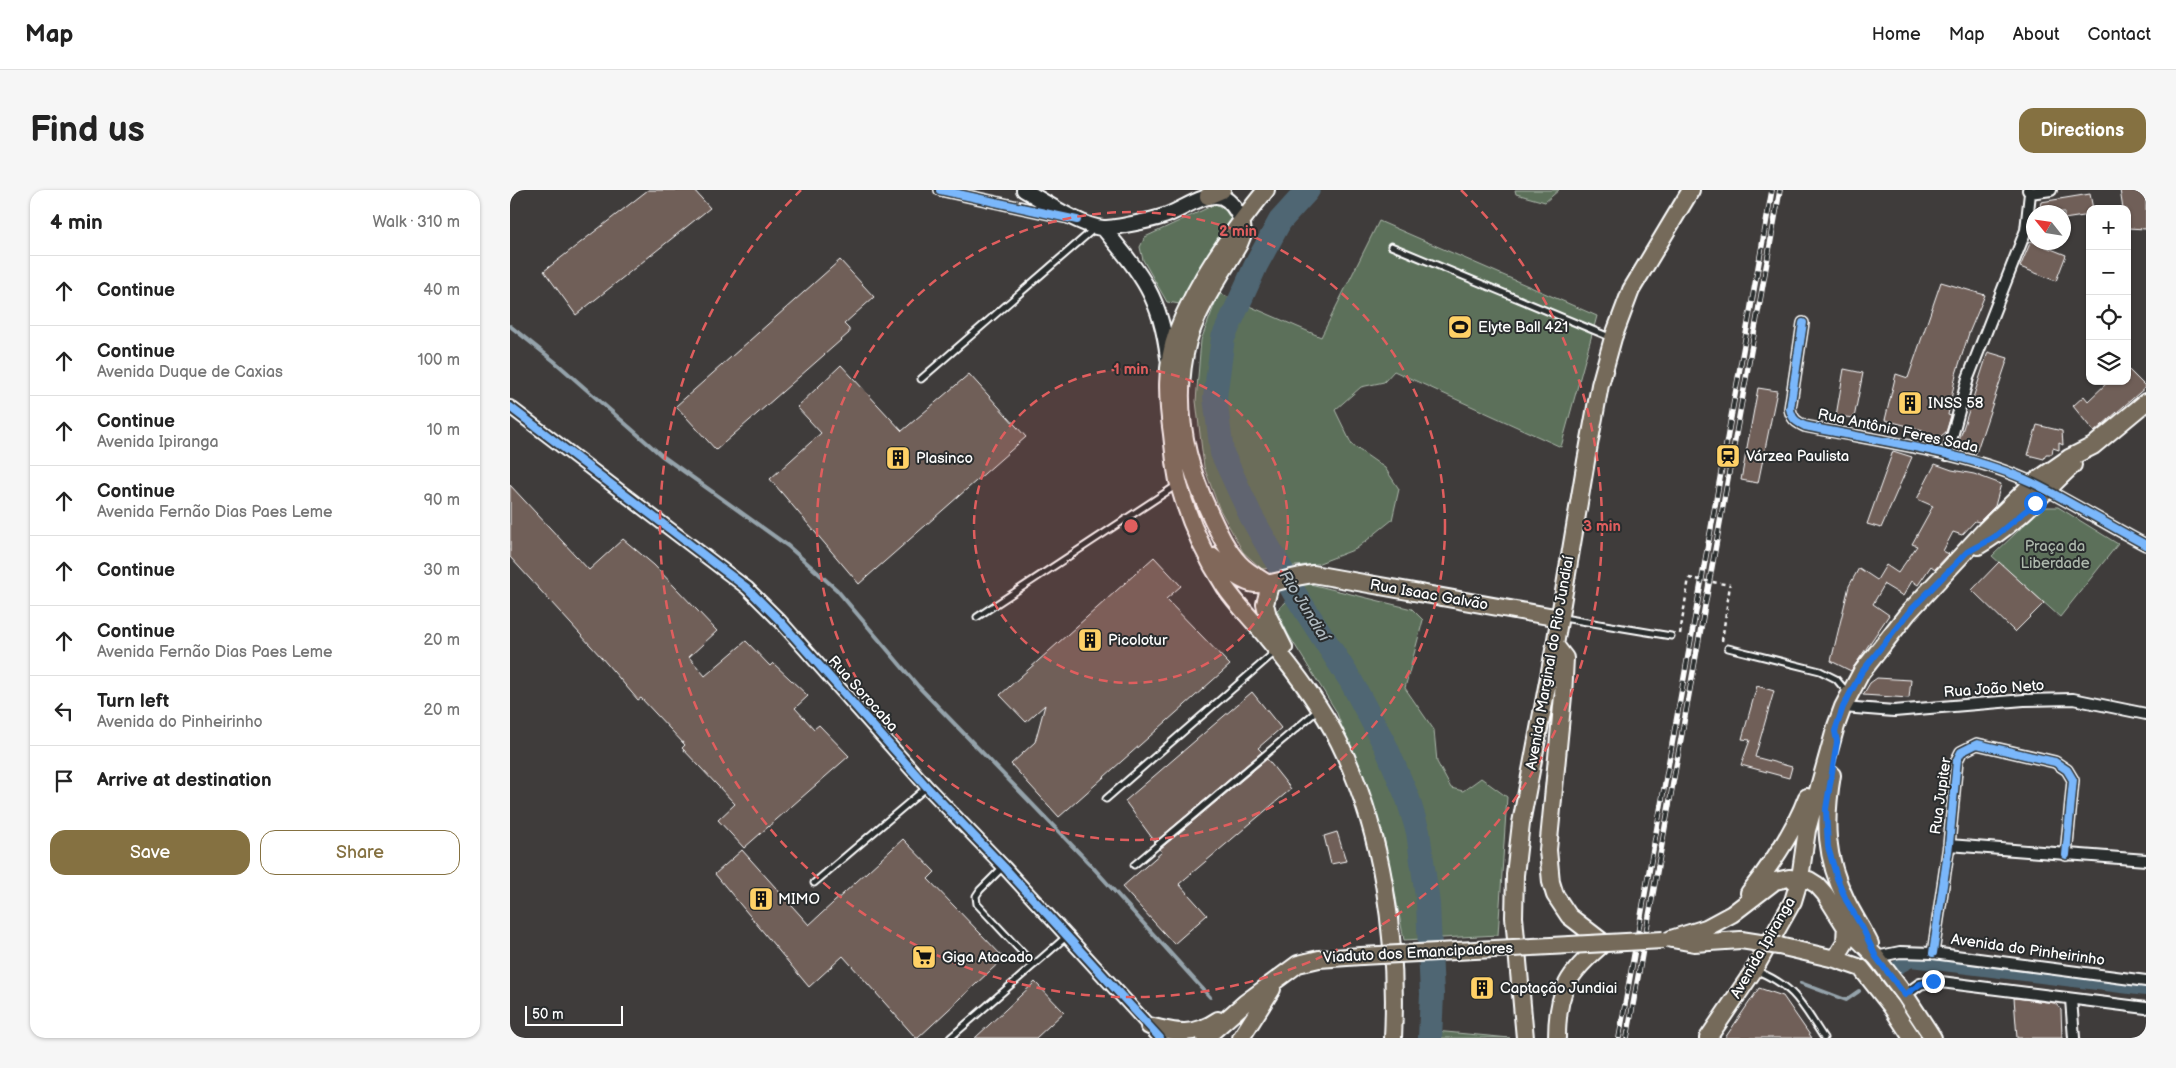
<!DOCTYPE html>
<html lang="en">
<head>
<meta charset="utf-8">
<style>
  :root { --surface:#fff; --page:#f6f6f6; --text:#222; --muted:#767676; --line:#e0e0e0; --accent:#857141 }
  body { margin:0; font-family:"Balsamiq Sans",sans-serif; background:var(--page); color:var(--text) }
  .controls { position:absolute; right:15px; top:15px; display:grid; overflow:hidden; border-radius:10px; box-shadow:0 1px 4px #0004 }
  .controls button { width:45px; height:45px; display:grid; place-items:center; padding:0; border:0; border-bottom:1px solid var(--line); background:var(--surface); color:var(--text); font:25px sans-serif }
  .compass { position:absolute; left:1516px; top:15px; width:45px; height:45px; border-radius:50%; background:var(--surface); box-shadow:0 1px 4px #0004; rotate:300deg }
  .scale { position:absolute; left:15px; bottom:12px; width:98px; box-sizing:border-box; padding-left:5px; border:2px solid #fff; border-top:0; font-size:14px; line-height:18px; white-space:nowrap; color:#fff; -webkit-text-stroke:4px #2a2d2e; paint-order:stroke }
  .stop { position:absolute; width:15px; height:15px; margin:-11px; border:4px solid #1a73e8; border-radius:50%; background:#fff }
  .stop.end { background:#1a73e8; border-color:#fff; box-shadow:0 1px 5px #0008 }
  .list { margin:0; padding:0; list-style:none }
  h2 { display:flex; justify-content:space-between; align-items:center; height:65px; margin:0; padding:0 20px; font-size:21px }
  h2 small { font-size:16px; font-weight:400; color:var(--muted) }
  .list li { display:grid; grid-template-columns:32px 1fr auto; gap:15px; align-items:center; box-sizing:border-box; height:70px; padding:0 20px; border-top:1px solid var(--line) }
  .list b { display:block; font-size:19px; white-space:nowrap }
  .list p { margin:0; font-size:16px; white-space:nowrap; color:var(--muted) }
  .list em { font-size:16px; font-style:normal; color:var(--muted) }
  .actions { display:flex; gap:10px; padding:15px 20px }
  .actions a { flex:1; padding:11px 0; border:1px solid var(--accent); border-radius:15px; text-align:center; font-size:18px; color:var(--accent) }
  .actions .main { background:var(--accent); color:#fff }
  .icon { flex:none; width:28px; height:28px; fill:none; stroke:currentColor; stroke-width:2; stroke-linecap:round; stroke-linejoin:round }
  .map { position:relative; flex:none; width:1636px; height:848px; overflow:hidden; border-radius:15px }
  header { display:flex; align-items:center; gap:30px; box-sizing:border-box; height:70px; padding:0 25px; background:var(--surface); border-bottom:1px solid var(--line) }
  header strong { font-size:24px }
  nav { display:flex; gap:28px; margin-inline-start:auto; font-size:18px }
  .intro { display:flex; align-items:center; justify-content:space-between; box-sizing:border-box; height:120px; padding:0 30px }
  h1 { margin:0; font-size:35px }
  .button { padding:12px 22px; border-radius:15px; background:var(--accent); color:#fff; font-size:18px; font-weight:700 }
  main { display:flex; gap:30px; padding:0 30px }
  aside { flex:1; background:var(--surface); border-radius:15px; box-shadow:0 1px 4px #0004 }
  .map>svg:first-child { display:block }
  .green { fill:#5b705a; stroke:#adb8ac }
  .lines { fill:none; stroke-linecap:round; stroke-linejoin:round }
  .stream { stroke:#95a3ab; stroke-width:4 }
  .canal { stroke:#4f6673; stroke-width:14 }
  .river { stroke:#4f6673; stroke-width:24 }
  .building { fill:#705e59; stroke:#fff }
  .service-casing { stroke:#fff; stroke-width:9 }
  .minor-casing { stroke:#fff; stroke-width:14 }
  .tertiary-casing { stroke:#fff; stroke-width:16 }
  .secondary-casing { stroke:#fff; stroke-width:18 }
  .primary-casing { stroke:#fff; stroke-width:20 }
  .path { stroke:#fff; stroke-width:2.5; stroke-dasharray:4 4; stroke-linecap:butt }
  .service { stroke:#2a2d2e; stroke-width:5 }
  .minor { stroke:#2a2d2e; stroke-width:10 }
  .tertiary { stroke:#2a2d2e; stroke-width:12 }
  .secondary { stroke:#2a2d2e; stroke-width:14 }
  .primary { stroke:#746a5a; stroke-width:16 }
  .rail-casing { stroke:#fff; stroke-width:5.5 }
  .rail { stroke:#2a2d2e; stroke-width:4; stroke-dasharray:11; stroke-linecap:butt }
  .primary-bridge-casing { stroke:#fff; stroke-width:20; stroke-linecap:butt }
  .path-bridge { stroke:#fff; stroke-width:2.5; stroke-dasharray:4 4; stroke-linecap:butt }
  .primary-bridge { stroke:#746a5a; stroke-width:16 }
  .cycleway-casing { stroke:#2a2d2e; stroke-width:11 }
  .cycleway { stroke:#7ab7fb; stroke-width:8 }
  .route { stroke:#1a73e8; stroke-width:6 }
  .ring { fill:none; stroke:#e05e5e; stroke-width:2.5; stroke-dasharray:9 6 }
  .labels { text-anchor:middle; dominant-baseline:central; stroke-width:4; stroke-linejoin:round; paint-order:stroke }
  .poi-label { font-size:15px; fill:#fff; stroke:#2a2d2e; text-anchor:start }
  .street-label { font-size:15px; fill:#fff; stroke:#2a2d2e }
  .park-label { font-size:15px; fill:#adb8ac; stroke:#2a2d2e }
  .water-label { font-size:16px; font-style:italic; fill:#b0bac0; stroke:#2a2d2e }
  .centre { fill:#e05e5e; stroke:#2a2d2e; stroke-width:2.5 }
  .ring-label { font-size:15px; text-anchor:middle; font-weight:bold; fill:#e05e5e; stroke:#2a2d2e; stroke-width:4; stroke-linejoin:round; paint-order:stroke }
</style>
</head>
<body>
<header>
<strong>Map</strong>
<nav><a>Home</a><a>Map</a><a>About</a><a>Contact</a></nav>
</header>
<div class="intro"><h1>Find us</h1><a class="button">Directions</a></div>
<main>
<aside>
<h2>4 min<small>Walk · 310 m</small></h2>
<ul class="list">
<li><svg class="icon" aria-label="ahead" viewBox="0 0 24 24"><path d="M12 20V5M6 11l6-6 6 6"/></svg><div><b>Continue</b></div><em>40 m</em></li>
<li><svg class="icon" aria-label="ahead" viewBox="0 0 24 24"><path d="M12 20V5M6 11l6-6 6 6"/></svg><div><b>Continue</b><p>Avenida Duque de Caxias</p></div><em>100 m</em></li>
<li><svg class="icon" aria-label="ahead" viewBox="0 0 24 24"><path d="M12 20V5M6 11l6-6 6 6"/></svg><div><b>Continue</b><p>Avenida Ipiranga</p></div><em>10 m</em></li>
<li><svg class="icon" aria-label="ahead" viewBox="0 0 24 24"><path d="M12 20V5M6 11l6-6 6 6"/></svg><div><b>Continue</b><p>Avenida Fernão Dias Paes Leme</p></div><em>90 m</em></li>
<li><svg class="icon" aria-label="ahead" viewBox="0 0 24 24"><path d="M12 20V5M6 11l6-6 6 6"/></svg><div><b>Continue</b></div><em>30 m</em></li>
<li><svg class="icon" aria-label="ahead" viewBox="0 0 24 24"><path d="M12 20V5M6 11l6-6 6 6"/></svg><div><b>Continue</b><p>Avenida Fernão Dias Paes Leme</p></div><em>20 m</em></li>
<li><svg class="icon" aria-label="left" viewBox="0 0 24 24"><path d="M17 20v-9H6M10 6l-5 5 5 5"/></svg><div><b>Turn left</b><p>Avenida do Pinheirinho</p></div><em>20 m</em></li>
<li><svg class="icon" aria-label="arrive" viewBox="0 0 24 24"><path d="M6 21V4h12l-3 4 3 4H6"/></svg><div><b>Arrive at destination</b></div></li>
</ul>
<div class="actions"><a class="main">Save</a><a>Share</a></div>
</aside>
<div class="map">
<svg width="1636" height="848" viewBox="0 0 1636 848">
  <rect width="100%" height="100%" fill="#3f3c3b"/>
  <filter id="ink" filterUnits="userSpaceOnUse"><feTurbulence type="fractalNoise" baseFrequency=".02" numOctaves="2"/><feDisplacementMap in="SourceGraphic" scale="10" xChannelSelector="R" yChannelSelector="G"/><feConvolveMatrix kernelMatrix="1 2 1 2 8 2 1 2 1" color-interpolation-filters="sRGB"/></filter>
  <g filter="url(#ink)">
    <path class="green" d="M1005 0H1049L1035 12 1006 4Z
      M706 14 719 23 723 29 670 114 657 112 633 70 630 57 635 47Z
      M869 31 1087 126 1051 257 884 181 874 192 851 197 825 220 842 255 875 278 889 299 882 330 846 359 807 374 752 379 733 362 709 318 694 277 686 211 691 150 709 103 811 147Z
      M1533 317H1548L1608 354 1550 427 1482 366Z
      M792 392 902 419 913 430 895 498 924 540 927 572 941 598 953 601 971 588 997 607 988 745 894 750 874 647 826 521 778 444 767 420 776 412Z
      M925 841 1000 848H925Z"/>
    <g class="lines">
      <path class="stream" d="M0 136 44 171 151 265 278 356 327 400 408 496 579 673 700 807
        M1291 793 1336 810 1349 801"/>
      <path class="canal" d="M1388 777 1401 770 1636 799"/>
      <path class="river" d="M798 0 770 31 746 75 713 148 705 207 712 263 741 326 785 404 841 491 876 557 898 609 908 642 918 714 922 804 920 848"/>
    </g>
    <path class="building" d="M138 0H184L200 18 66 125 34 81Z
      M1610 0H1636V39L1617 38V19H1613Z
      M1580 4 1583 19H1580V25L1554 29V22H1529L1531 12Z
      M1521 51 1556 65 1546 91 1510 77Z
      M330 70 364 107 334 134 339 139V143L206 260 166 216Z
      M1431 92 1475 105 1459 143 1446 184 1438 225 1441 226 1436 242 1426 250 1411 248 1413 240 1375 230 1386 184 1398 188Z
      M1478 162 1498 168 1466 263 1447 257Z
      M331 175 392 241 459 184 516 247 349 394 260 289 311 243 287 217Z
      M1617 178 1636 197 1584 242 1563 216 1574 206 1578 211 1599 191H1617Z
      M1334 179 1353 183 1344 228 1326 226Z
      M1248 198 1267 201 1248 293 1231 290Z
      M1527 235 1552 241 1553 255 1549 253V260L1543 258 1542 264H1536L1534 269 1518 265Z
      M1383 261 1402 267 1371 338 1357 334Z
      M1425 274 1442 280 1464 284 1491 294 1485 316 1469 332 1465 331 1452 345 1443 342 1433 361 1439 364 1425 379 1421 376 1408 395 1402 391 1393 406 1373 394 1374 395 1363 414 1379 425 1341 481 1321 471 1339 396 1349 378 1367 390 1376 375 1388 383 1407 356 1402 354 1423 316 1407 309Z
      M0 295 79 380 113 349 144 375 207 441 179 467 195 486 236 451 260 476 263 473 298 506 285 518 304 539 309 535 339 566 234 658 208 630 225 614 172 558 175 555 131 508 128 510 91 467 0 367Z
      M644 367 671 396 656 409 720 475 549 627 501 574 525 552 535 515 516 532 490 505Z
      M1489 372 1534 413 1505 442 1462 400Z
      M1367 488 1401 490 1399 508 1353 505 1360 493Z
      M1247 496 1264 501 1245 567 1282 577 1279 588 1231 575 1240 550 1232 549Z
      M742 502 771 538 748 558 752 562 645 652 615 611Z
      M757 569 781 599 669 694 697 725 664 754 612 697 652 662 650 659Z
      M827 642 836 671 821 674 814 646Z
      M393 649 425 682 418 689 494 768 408 848H406L333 766 299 797 205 684 232 660 299 735Z
      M525 792 554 822 526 848H465Z
      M1249 798 1273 806 1302 848H1215Z
      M1504 808 1545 813 1551 820 1552 848H1507Z"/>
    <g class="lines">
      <defs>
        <path id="service" d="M881 56 1102 148
          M411 189 585 38
          M467 427 667 295
          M1053 428 1161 446
          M1218 458 1310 481 1326 489 1337 502
          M596 609 765 462
          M624 675 807 521
          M493 677 470 700 466 706 467 714 524 775
          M304 693 416 598
          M1247 781C1286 797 1292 815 1314 848
          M440 848 557 746"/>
        <path id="minor" d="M430 0 554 27
          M1520 3 1541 0
          M1293 133 1280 219C1282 229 1286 232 1295 236 1366 251 1458 262 1523 293 1561 312 1598 335 1636 355
          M1437 265 1458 188 1516 40 1520 3 1518 0
          M1333 517 1384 521 1514 510 1563 509 1636 524
          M1439 655 1636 670
          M1423 763 1439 655 1447 570 1451 562 1467 554 1545 572 1557 580 1563 590 1556 665
          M1366 767 1390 762 1423 763 1636 791
          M1395 805 1410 794 1423 791 1636 818
          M1561 809 1564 848"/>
        <path id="tertiary" d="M0 217 237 398 270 431 417 597 494 677 650 848"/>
        <path id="secondary" d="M514 0C532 10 573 38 594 38 605 38 643 30 654 26 670 21 696 1 712 7 722 11 727 22 731 30
          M593 38C631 84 651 107 658 168"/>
        <path id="primary" d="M756 0C721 43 687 90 667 142 655 175 657 210 662 244 664 261 665 279 669 295 679 331 695 366 715 397 727 415 744 431 757 448 784 480 810 514 829 552 873 642 888 748 883 848
          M698 6 712 0
          M732 35 733 44 729 54C711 85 688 117 678 151 662 211 674 269 700 324 708 341 716 359 729 373 737 382 749 388 760 395
          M1468 356C1505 335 1532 304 1563 275
          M704 367C746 410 753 391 803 384L1050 428
          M760 395 755 414 758 426 774 458
          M1045 455 1055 468 1053 506 1038 660 1041 692 1045 705 1059 726 1094 753C1058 783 1047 800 1047 848
          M1322 585C1314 632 1315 667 1336 710 1343 725 1353 739 1360 754
          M1239 703C1261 675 1284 642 1297 607
          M1161 749 1196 738 1222 724 1265 691 1279 688 1299 690 1307 695 1315 704 1335 736 1366 767 1395 805 1423 848
          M1162 749 1184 753 1231 750
          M1269 756 1325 769 1351 778 1381 816 1402 848
          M1325 769 1335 753 1336 731
          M639 836C667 843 683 847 708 830
          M695 848 735 813 788 774 809 769 851 766
          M731 848 762 799
          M1015 848 1004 727 1005 685 1011 633 1045 455 1076 271 1090 195 1103 148 1121 100 1181 0
          M1198 848 1244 780 1283 711 1290 688 1297 640 1326 536 1333 517 1351 483 1398 423 1475 340 1523 293 1559 268 1583 256 1636 212"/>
      </defs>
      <use href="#service" class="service-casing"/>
      <use href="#minor" class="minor-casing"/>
      <use href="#tertiary" class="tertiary-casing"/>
      <use href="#secondary" class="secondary-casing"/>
      <use href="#primary" class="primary-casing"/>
      <path class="path" d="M1170 444 1179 388
        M1212 451 1220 395"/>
      <use href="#service" class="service"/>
      <use href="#minor" class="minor"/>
      <use href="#tertiary" class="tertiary"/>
      <use href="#secondary" class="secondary"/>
      <use href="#primary" class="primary"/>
      <defs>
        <path id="rail" d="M1109 848 1262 0
          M1117 848 1270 0"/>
      </defs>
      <use href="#rail" class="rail-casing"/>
      <use href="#rail" class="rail"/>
      <defs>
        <path id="primary-bridge" d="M1231 750 1269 756
          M851 766 1153 750"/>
      </defs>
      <use href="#primary-bridge" class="primary-bridge-casing"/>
      <path class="path-bridge" d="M1179 388 1220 395"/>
      <use href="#primary-bridge" class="primary-bridge"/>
      <defs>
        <path id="cycleway" d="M430 0 567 30
          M1293 133 1280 219C1282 229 1286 232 1295 236 1366 251 1458 262 1523 293 1561 312 1598 335 1636 355
          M0 217 237 398 270 431 417 597 494 677 650 848
          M1423 763 1439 655 1447 570 1451 562 1467 554 1545 572 1557 580 1563 590 1556 665"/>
      </defs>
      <use href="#cycleway" class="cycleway-casing"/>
      <use href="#cycleway" class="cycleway"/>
    </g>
  </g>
  <g class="lines" filter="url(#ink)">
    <path class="route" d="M1423 791 1410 794 1395 805 1366 767 1353 739 1336 710 1327 688 1318 657 1316 619 1327 552 1325 541 1333 517 1351 483 1398 423 1457 362 1483 348 1525 313"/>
  </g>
  <circle cx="621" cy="336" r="157" fill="#e05e5e" fill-opacity=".12"/>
  <g class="ring">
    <circle cx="621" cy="336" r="157"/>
    <circle cx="621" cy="336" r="314"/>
    <path d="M951 0A471 471 0 1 1 291 0"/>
  </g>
  <defs>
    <symbol id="stadium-square" viewBox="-11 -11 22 22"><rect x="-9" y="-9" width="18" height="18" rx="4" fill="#ffd166" stroke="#2a2d2e"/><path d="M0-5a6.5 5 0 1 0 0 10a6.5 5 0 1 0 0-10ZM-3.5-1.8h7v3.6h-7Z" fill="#111"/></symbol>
    <symbol id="building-square" viewBox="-11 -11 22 22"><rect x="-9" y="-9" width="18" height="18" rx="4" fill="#ffd166" stroke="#2a2d2e"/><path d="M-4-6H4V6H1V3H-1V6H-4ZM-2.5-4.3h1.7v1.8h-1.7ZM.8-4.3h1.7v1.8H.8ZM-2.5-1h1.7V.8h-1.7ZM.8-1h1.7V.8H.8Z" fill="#111"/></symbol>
    <symbol id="station-square" viewBox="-11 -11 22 22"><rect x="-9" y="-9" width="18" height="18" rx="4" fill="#ffd166" stroke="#2a2d2e"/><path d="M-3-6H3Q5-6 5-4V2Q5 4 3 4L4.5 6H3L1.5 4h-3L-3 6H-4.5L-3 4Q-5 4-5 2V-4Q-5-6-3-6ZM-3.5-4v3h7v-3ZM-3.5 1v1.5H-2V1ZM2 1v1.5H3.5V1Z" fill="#111"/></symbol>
    <symbol id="supermarket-square" viewBox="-11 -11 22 22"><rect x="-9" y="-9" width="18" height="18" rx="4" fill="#ffd166" stroke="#2a2d2e"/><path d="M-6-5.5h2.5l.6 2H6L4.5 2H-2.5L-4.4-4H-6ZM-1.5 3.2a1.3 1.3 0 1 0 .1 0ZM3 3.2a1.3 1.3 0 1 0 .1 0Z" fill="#111"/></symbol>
  </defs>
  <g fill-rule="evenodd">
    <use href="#stadium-square" x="936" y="123" width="28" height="28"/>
    <use href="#building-square" x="1386" y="199" width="28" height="28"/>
    <use href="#station-square" x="1204" y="252" width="28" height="28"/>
    <use href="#building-square" x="374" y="254" width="28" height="28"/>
    <use href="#building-square" x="566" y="436" width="28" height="28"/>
    <use href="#building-square" x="237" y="695" width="28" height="28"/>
    <use href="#supermarket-square" x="400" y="753" width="28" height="28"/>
    <use href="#building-square" x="958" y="784" width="28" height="28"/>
  </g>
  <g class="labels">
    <g class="poi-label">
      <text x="968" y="137">Elyte Ball 421</text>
      <text x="1418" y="213">INSS 58</text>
      <text x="1236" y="266">Várzea Paulista</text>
      <text x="406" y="268">Plasinco</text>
      <text x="598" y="450">Picolotur</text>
      <text x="268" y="709">MIMO</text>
      <text x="432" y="767">Giga Atacado</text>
      <text x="990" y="798">Captação Jundiai</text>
    </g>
    <g class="street-label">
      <text transform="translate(1388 241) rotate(12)">Rua Antônio Feres Sada</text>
      <text transform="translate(919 405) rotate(10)">Rua Isaac Galvão</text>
      <text transform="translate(1040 473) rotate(-80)">Avenida Marginal do Rio Jundiaí</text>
      <text transform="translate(1484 499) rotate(-4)">Rua João Neto</text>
      <text transform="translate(353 504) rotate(48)">Rua Sorocaba</text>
      <text transform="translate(1431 606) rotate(-82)">Rua Jupiter</text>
      <text transform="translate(1253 758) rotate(-60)">Avenida Ipiranga</text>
      <text transform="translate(1518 760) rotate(8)">Avenida do Pinheirinho</text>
      <text transform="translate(908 763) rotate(-3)">Viaduto dos Emancipadores</text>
    </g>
    <g class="park-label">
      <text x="1545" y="356">Praça da<tspan x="1545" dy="17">Liberdade</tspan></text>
    </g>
    <g class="water-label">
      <text transform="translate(794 416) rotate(58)">Rio Jundiaí</text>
    </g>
  </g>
  <circle cx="621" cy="336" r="8" class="centre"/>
  <g class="ring-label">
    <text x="728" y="46">2 min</text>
    <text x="621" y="184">1 min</text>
    <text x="1092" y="341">3 min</text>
  </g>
</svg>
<div class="controls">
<button>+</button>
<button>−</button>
<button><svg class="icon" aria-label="locate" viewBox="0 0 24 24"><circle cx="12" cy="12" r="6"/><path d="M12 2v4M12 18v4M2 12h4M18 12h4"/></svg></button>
<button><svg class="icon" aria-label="layers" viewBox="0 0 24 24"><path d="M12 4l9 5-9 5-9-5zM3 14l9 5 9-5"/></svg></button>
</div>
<svg class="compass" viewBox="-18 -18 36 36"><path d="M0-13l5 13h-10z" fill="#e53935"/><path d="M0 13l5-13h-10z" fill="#767676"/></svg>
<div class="scale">50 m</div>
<div class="stop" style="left:1525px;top:313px"></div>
<div class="stop end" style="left:1423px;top:791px"></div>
</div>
</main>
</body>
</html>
